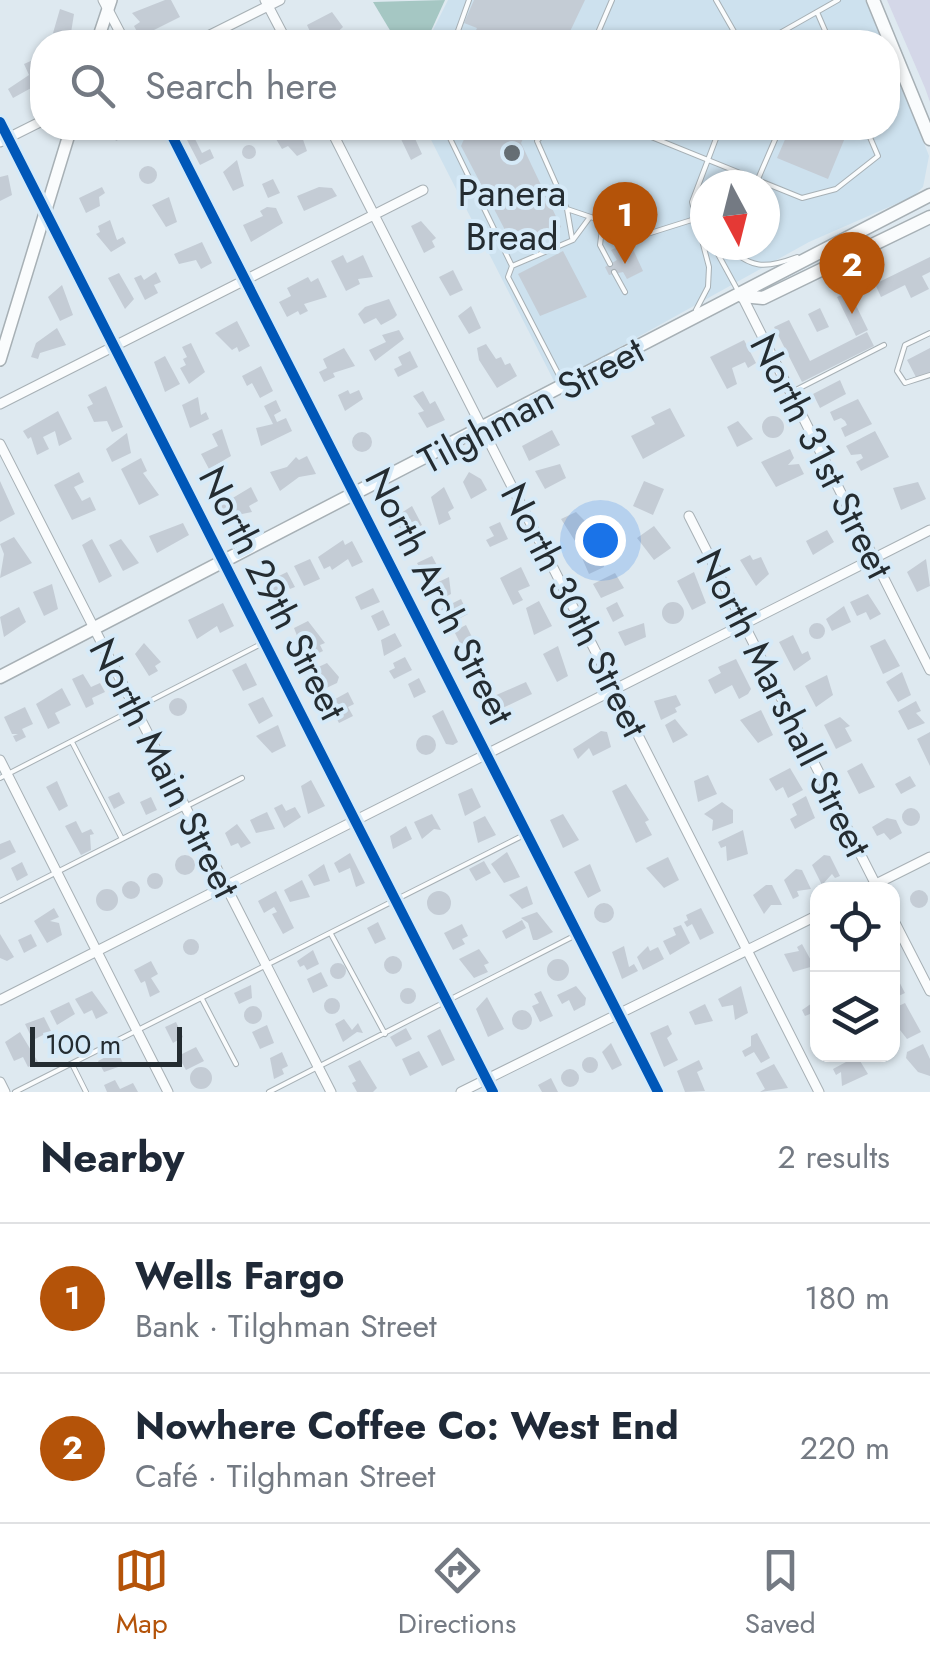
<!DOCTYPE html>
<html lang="en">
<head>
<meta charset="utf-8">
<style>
  :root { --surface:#fff; --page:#f6f6f7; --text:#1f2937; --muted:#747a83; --line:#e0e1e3; --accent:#b45309 }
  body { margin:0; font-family:Jost,sans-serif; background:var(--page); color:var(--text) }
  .controls { position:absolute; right:30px; bottom:30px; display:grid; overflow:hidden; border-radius:20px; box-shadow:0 2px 8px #0004 }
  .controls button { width:90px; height:90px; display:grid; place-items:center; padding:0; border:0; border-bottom:2px solid var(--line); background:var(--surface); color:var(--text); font:50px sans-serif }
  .compass { position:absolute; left:690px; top:170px; width:90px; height:90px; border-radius:50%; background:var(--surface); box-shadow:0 2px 8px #0004; rotate:173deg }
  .scale { position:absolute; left:30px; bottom:25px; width:152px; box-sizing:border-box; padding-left:10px; border:5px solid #242c31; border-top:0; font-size:28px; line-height:35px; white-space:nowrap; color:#242c31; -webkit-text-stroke:8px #d6eaf8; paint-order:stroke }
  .you { position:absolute; left:600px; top:540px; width:35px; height:35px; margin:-25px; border:8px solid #fff; border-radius:50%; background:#1a73e8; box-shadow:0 0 0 15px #1a73e833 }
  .badge { display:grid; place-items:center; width:65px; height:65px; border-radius:50%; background:var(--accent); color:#fff; font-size:32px; font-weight:700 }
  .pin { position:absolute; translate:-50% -82px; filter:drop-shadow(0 2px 5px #0008) }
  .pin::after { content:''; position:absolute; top:52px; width:35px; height:30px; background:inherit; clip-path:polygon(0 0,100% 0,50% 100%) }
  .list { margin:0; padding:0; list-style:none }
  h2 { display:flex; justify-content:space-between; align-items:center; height:130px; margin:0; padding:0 40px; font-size:42px }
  h2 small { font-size:32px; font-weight:400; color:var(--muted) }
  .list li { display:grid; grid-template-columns:65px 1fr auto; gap:30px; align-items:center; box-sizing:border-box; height:150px; padding:0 40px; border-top:2px solid var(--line) }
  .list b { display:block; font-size:38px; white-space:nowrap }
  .list p { margin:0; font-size:32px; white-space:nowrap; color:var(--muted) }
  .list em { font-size:32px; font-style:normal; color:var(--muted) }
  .icon { flex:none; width:55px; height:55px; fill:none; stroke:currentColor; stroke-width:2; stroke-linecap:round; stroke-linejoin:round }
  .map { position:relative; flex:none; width:930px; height:1092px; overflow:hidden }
  .search { position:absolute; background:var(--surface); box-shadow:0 2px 8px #0004; left:30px; right:30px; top:30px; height:110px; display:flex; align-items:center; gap:25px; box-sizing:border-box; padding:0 35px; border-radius:40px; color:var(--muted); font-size:38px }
  .sheet { height:430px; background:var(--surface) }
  nav { display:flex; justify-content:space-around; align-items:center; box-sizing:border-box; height:140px; border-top:2px solid var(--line); background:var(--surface); font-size:28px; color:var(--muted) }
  nav a { display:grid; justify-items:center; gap:5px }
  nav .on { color:var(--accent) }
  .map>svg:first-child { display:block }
  .built { fill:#cde1ee; fill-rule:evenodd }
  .green { fill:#d4d7e8 }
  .water { fill:#a5c7c3 }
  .building { fill:#c4ccd5 }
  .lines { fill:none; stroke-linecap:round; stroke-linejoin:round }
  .lane-casing { stroke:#a7b0b5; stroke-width:6 }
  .street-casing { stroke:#a7b0b5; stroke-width:11 }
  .secondary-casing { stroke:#a7b0b5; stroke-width:14 }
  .primary-casing { stroke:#a7b0b5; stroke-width:15 }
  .lane { stroke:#fafcfd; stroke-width:4 }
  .street { stroke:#fafcfd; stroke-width:9 }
  .secondary { stroke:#fafcfd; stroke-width:11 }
  .primary { stroke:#fafcfd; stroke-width:12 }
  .cycleway-casing { stroke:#d6eaf8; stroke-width:16 }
  .cycleway { stroke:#0057b8; stroke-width:10 }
  .poi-dot { fill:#656e74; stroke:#d6eaf8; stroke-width:4 }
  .labels { text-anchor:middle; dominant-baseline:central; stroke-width:8; stroke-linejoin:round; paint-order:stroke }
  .poi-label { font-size:38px; fill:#242c31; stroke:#d6eaf8 }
  .street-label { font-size:38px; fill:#242c31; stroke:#d6eaf8 }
</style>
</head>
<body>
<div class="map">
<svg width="930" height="1092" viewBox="0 0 930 1092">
  <rect width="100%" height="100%" fill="#dee9f0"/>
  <path class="built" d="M448 0H865L885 42H427Z
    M888 50 929 156 923 187 914 196 809 242 555 383 425 128H888ZM705 185H765V245H705Z"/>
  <path class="green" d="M887 0H930V102L925 88Z"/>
  <path class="water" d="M445 0 426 42H397L373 2Z"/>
  <path class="building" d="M165 0H171L180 17 140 37 134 26 140 22 132 13Z
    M474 0H585L565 42H471L477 28 464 23Z
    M60 9 74 14 70 39 53 33Z
    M332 12 343 27 330 39 313 38 307 25Z
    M42 56V82L13 98 8 89 29 75 24 64Z
    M110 128H143L116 141Z
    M299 128 307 151 297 156 288 146 282 149 276 139Z
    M469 128H528L521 143 561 227 516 251 461 146Z
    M790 128H849L828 179 777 158Z
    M412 132 422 154 411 160 400 137Z
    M193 135 202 153 210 149 214 158 200 165 186 138Z
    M242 152a7 7 0 1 1 14 0a7 7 0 1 1-14 0Z
    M237 160 244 186 233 191 223 172Z
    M139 175a9 9 0 1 1 18 0a9 9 0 1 1-18 0Z
    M8 175 12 195 0 201V177Z
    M273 179 280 193 268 198 262 184Z
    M102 187 105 193 99 197 100 206 86 213 79 198Z
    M319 187 332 188 337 196 304 211 297 196Z
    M169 197 177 222 166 227 152 205Z
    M267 207 276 208 283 223 251 242 243 225 263 216 260 211Z
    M110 220 117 240 123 237 126 243 111 252 96 234 100 232 98 226Z
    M421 221 436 238 432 241 435 247 424 253 411 226Z
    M202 242 212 263 201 269 196 260 179 264 174 254Z
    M622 245H631L643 271 627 279 623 272 609 275 605 267 617 260 611 250Z
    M563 251 587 297 540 316 518 274Z
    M343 255 347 263 363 255 373 277 358 279 360 284 346 291 331 261Z
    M930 257V272L922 276 929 289 911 298 905 285 881 297 875 284Z
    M453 270 463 290 450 296 439 277Z
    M156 272 161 282 154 285 158 293 145 300 134 278 141 275 144 280Z
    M119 273 134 299 125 309 108 278Z
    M308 277 311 282 318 278 327 297 304 304 308 311 300 315 298 311 287 317 279 302 291 296 287 288Z
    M62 285 73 315 60 321 48 297Z
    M849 291 868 330 856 336 837 297Z
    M389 299 397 315 394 318 381 325 376 318 364 324 358 314 365 307Z
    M471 306 481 328 469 334 458 316Z
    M820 308 829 327 817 332 808 314Z
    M789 320 810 361 867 332 874 346 802 382 774 327Z
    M237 321 250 346 239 352 237 347 232 350 215 333Z
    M57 328 66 345 40 353 38 359 31 357 36 343Z
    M399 330 404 339 375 361 369 350 386 342 382 335Z
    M744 340 756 363 748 368 745 362 732 368 737 384 727 389 710 357Z
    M191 343 205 372 189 384 180 368 186 365 183 359 187 357 182 347Z
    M486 344 496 359 501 357 505 365 510 363 517 376 497 388 479 360 477 348Z
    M344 348 355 366 333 373 335 377 324 382 319 372 327 368 323 359Z
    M930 348V372L917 379 907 360Z
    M410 351 418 367 398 377 394 369 402 365 398 357Z
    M165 356 180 384 165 392 154 362Z
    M261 366 273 391 260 398 252 383 247 386 242 376Z
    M840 380 846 394 820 408 813 394Z
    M106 386 123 427 112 432 107 421 94 422 87 407 93 404 88 395Z
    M348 390 350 394 359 390 363 399 345 411 338 395Z
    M423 391 430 404 435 401 445 420 427 428 418 413 424 411 413 396Z
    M198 397 201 415 206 412 209 419 190 428 182 405Z
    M858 399 872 424 845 437 841 428 847 425 845 421 841 418 834 421 830 412Z
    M276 400 281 411 274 415 277 422 286 418 292 431 261 446 256 428 273 424 264 406Z
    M670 408 685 436 643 459 631 436 655 424 651 417Z
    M58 411 72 439 59 446 55 431 43 437 49 449 37 455 31 437 28 439 23 431Z
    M762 427a11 11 0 1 1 22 0a11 11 0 1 1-22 0Z
    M738 421 753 439 737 447 727 427Z
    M222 429 231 456 209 469 201 454 218 446 212 434Z
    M552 430 560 445 529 461 522 446Z
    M875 431 889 457 861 471 856 462 863 458 861 454 851 455 846 446Z
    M352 442a10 10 0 1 1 20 0a10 10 0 1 1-20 0Z
    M127 433 131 453 112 462 106 449Z
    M790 449 794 458 788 465 799 464 804 474 776 487 761 462Z
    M307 456 316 474 299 477 280 491 270 472 287 467 296 457 299 460Z
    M141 458 147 471 143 473 159 495 139 505 121 469Z
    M560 464 566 478 545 489 535 471Z
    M79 472 84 482 74 487 82 501 90 497 96 510 72 520 54 485Z
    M469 472 481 479 487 490 471 499 463 482Z
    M0 481 15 514 0 522Z
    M644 481 664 489 653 515 633 506Z
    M918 482 926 499 901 510 893 488Z
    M251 487 258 501 249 506 252 512 227 517 221 505Z
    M444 487 454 508 448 512 451 519 439 525 431 497Z
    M412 506 422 525 416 528 420 536 406 543 395 517Z
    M576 512 590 526 585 529 588 534 575 541 561 519Z
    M500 522 508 539 490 547 486 540 494 536 489 527Z
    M183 523 189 535 157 553 149 536Z
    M654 526 671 548 654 560 637 538Z
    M827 530 834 542 813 555 806 541Z
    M14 537 32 563 0 578 4 554 0 544Z
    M92 539 112 576 99 583 82 545Z
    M121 539 139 563 123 571 109 545Z
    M343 540 345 545 352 541 363 562 352 567 348 559 332 570 330 566 324 569 318 557Z
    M592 544 595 550 601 547 604 567 589 574 579 551Z
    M750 555 753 560 761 557 769 574 756 586 740 560Z
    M432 556 440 571 425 578 417 563Z
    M310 559 320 579 304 586 294 566Z
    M926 559 930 586 917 592 907 572Z
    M521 567 530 586 518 591 523 600 513 605 500 578Z
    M287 572 295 587 290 589 288 585 268 594 263 584Z
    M694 572 706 603 692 610 677 581Z
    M615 573 624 588 601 598 593 584Z
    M449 577 451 594 437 601 430 586Z
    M52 584 58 609 44 616 33 592Z
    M373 588 380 602 361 610 355 597Z
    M868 594 881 614 870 620 866 612 857 616 850 602Z
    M461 599 468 614 449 624 441 609Z
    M539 601 552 626 534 635 526 608Z
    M617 602 624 616 613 622 606 608Z
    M662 613a11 11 0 1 1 22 0a11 11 0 1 1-22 0Z
    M223 603 234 626 220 633 217 626 197 639 188 620Z
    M844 606 851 622 832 631 826 619Z
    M19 607 26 622 4 637 0 617Z
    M383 610 390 625 378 631 371 616Z
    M308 621 325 643 320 645 323 651 306 659 294 628Z
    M809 631a8 8 0 1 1 16 0a8 8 0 1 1-16 0Z
    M644 623 646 637 625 646 618 632Z
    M466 625 473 639 461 645 454 631Z
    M395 633 402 646 384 656 381 640Z
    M793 635 802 654 808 651 811 659 794 671 779 642Z
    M885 639 900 666 883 674 870 646Z
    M144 643 161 662 155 666 158 671 149 676 135 654Z
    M558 646 568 676 557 682 543 654Z
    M476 648 483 662 471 669 463 654Z
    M405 657 412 670 394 679 389 671 395 668 393 663Z
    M736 659 751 689 748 694 739 699 732 685 715 694 708 680 721 673 718 667Z
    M246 663 257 685 243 691 232 670Z
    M327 663 339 677 337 683 322 690 312 670Z
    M902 672 911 695 898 702 886 682Z
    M83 674 91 687 100 683 105 692 92 698 94 704 86 708 72 679Z
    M827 675 833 695 816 707 805 686Z
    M419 678 426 692 414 698 408 684Z
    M526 682 532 694 492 713 485 700Z
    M62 688 71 705 55 713 60 723 48 729 36 704Z
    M348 692 354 704 348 707 353 716 339 723 328 703Z
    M676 695 681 705 675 708 677 712 661 720 654 701Z
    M263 697 273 716 259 724 248 704Z
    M169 707a9 9 0 1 1 18 0a9 9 0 1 1-18 0Z
    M916 701 921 711 916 713 925 723 908 730 898 711Z
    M25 707 33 724 22 729 26 737 16 742 13 736 18 734H12L4 717Z
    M443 710 458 742 453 745 446 744 432 716Z
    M761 710 773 735 758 743 740 720Z
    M840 717 850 726 845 728 852 741 836 749 824 725Z
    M675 719 688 735 673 743 665 725Z
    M278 725 286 746 272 753 256 736Z
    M601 731 607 732 611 747 593 756 589 748 578 759 573 749Z
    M930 732V766L917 739Z
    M416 745a10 10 0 1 1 20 0a10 10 0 1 1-20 0Z
    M862 763 875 787 859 794 847 771Z
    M790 768 803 790 788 798 783 787 776 791 769 779Z
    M708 775 717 794 698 802 694 781Z
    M910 776 916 786 901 794 895 784Z
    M311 780 325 806 308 814 301 786Z
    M57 781 68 806 59 811 46 787Z
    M626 784 649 820 645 822 652 835 636 843 612 791Z
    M472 788 481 807 465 816 458 794Z
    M119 792 125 803 114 809 108 797Z
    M806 796 815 818 795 829 790 819 797 815 792 804Z
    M151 797 157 810 146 815 140 802Z
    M722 802 733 810V823L712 831 713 820 704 814Z
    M282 804 286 811 295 807 301 817 284 828 274 808Z
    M902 817a9 9 0 1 1 18 0a9 9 0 1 1-18 0Z
    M267 812 275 829 256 833 250 820Z
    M432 814 441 830 434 829 422 839 414 822Z
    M563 814 579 840 563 848 550 820Z
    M485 816 496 835 478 843 473 822Z
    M887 818 896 820 902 833 890 840 884 833 877 836 872 827Z
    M76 821 82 833 91 829 94 834 90 835 91 850 81 855 65 826Z
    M237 824 251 843 241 848 238 843 231 846 225 833Z
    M406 826 412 839 393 849 390 836Z
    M743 830 748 854 727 861 726 846 721 848 718 842Z
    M10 840 16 852 0 860V844Z
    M507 852 520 877 504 883 491 864Z
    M350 853 365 883 356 887 350 868 339 873 334 863Z
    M175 865a10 10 0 1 1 20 0a10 10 0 1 1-20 0Z
    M824 855 830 856 840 876 835 878 832 874 822 885 812 865Z
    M668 857 679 880 664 888 646 868Z
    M484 861 491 873 476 881 469 869Z
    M22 862 28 875 17 881 11 868Z
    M324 864 330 881 314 886 308 875Z
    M590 864 601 891 588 898 574 872Z
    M796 869 802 870 811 889 797 891 799 896 793 899 784 880Z
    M147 881a8 8 0 1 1 16 0a8 8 0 1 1-16 0Z
    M302 880 310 897 290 902 284 890Z
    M122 890a9 9 0 1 1 18 0a9 9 0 1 1-18 0Z
    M766 885H772L782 905H771L764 914 753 895Z
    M527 886 533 904 522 909 509 895Z
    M96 900a11 11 0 1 1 22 0a11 11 0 1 1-22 0Z
    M910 899a9 9 0 1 1 18 0a9 9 0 1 1-18 0Z
    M276 891 294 928 283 934 272 914 277 912 274 907 264 913 258 901Z
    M427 903a12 12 0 1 1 24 0a12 12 0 1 1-24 0Z
    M594 913a10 10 0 1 1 20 0a10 10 0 1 1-20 0Z
    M54 908 59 917 50 921 59 923 62 935 47 943 34 921Z
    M701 908 714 933 700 940 692 924 687 927 684 922 688 920 686 915Z
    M537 912 553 932 537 940H533L528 923 521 918Z
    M522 920 526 928 506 939 502 931Z
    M378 922 386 939 375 944 367 928Z
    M462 924 468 936 462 939 465 944 453 950 444 933Z
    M681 925 690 943 670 955 663 941 676 935 673 928Z
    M0 934 14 957 7 961 0 958Z
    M31 934 37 946 24 953 18 940Z
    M183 947a8 8 0 1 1 16 0a8 8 0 1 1-16 0Z
    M802 944 814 966 793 972 784 954 799 951 797 947Z
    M624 946 629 967 634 964 638 971 622 979 612 952Z
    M648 946 650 951 658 947 664 959 643 970 637 957Z
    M479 949 489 963 484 965 488 972 474 978 459 959Z
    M313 950 319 964 307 970 304 965 300 967 297 961Z
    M384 965a9 9 0 1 1 18 0a9 9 0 1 1-18 0Z
    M547 970a11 11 0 1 1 22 0a11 11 0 1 1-22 0Z
    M151 961 158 974 151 978 160 992 150 997 145 981 141 983 134 970Z
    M330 971a8 8 0 1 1 16 0a8 8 0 1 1-16 0Z
    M892 968 905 993 892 999Z
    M321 972 328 986 313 993 307 979Z
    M251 985 252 998 239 1004 234 993Z
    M576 986 586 998 585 1005 574 1011 569 1000 562 1004 557 995Z
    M741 986 748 1013 735 1020 733 1005 722 1007 718 999Z
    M400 996a8 8 0 1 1 16 0a8 8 0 1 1-16 0Z
    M92 991 108 1013 96 1019 92 1010 84 1014 75 999Z
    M541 991 553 1016 540 1022 532 1006 539 1003 534 994Z
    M487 997 504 1029 488 1037 476 1009Z
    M324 1006a8 8 0 1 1 16 0a8 8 0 1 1-16 0Z
    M818 999V1025L812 1028 810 1014 805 1016 802 1010Z
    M69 1002 75 1014 57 1025 50 1011Z
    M905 1003 921 1032 907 1039 893 1021 897 1019 892 1009Z
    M705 1004 713 1021 695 1025 689 1012Z
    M244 1015a9 9 0 1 1 18 0a9 9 0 1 1-18 0Z
    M512 1020a10 10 0 1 1 20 0a10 10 0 1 1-20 0Z
    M44 1017 51 1031 33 1040 25 1024Z
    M344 1019 352 1030 358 1023 363 1033 357 1032 343 1042 335 1024Z
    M176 1022 183 1037 173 1043 165 1027Z
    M267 1025 274 1043 260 1049 252 1032Z
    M668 1025 672 1034 667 1038 678 1060 664 1067 650 1033Z
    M406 1028 412 1039 396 1047 390 1037Z
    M440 1029 455 1060 442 1066 427 1036Z
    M20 1032 38 1062 28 1067 23 1057 14 1061 5 1042Z
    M757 1033 770 1058 761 1063 754 1052 745 1057 742 1051 751 1046V1036Z
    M611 1043 622 1065 612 1070 602 1052Z
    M923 1044 930 1059V1076L918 1072 906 1058 907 1052Z
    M196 1047 204 1061 186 1070 178 1056Z
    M117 1051 124 1065 104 1072 98 1061Z
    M419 1051 428 1067 410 1076 402 1059Z
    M282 1052 288 1066 282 1069 284 1074 274 1079 270 1058Z
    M857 1056 868 1074 842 1086 841 1072 836 1075 833 1069Z
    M582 1065a8 8 0 1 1 16 0a8 8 0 1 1-16 0Z
    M360 1060 377 1088 373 1092H357L352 1083 356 1081 348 1066Z
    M699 1060 703 1069 697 1072 705 1091 685 1092 677 1071Z
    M774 1064 788 1088 760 1092 765 1089 756 1073Z
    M190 1078a11 11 0 1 1 22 0a11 11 0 1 1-22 0Z
    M561 1078a9 9 0 1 1 18 0a9 9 0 1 1-18 0Z
    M551 1078 558 1092H542L538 1085Z
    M115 1080 120 1089 133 1083 138 1092H107L104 1085Z"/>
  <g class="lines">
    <defs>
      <path id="lane" d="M716 0 740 42
        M817 12 830 42
        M454 42 469 0
        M594 42 612 0
        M764 42 838 0
        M445 128 512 266 508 277 563 383
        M549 128 537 141 567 209 644 235 698 218
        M629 128 802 198 836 189 878 156 866 128
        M758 179 780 128
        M567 209 572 238
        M698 218 705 225
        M603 221 600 245 610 264
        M713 245 737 289
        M726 245C751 269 765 269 797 257
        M512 266 573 240 590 217
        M614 272 625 292
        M696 310 708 287 709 267 692 202 720 128
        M930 333 905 345 897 371 905 383 930 375
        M790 393 884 345
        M72 742 122 839
        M0 778 263 643
        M0 901 242 778
        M331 934 385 1034
        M202 999 236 1064
        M72 1064 86 1092
        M15 1092 524 835
        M269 1092 576 935"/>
      <path id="street" d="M103 0 125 42
        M265 0 287 42
        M196 42 280 0
        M0 122 493 1092
        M168 128 658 1092
        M330 128 819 1092
        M0 142 42 121
        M742 296 930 670
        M0 404 423 190
        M0 444 331 1092
        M689 516 878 889
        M0 760 168 1092
        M866 889 930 857
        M892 917 930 991
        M0 1000 930 530
        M0 1082 5 1092
        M461 1092 818 915"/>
      <path id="secondary" d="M97 42 111 0
        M0 360 71 128"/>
      <path id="primary" d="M873 0 930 139
        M742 296 763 298 930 217
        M0 677 930 195"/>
    </defs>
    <use href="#lane" class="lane-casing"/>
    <use href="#street" class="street-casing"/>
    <use href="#secondary" class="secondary-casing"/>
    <use href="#primary" class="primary-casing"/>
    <use href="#lane" class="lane"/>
    <use href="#street" class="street"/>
    <use href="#secondary" class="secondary"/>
    <use href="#primary" class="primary"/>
    <defs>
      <path id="cycleway" d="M0 122 493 1092
        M168 128 658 1092"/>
    </defs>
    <use href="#cycleway" class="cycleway-casing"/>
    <use href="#cycleway" class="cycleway"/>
  </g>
  <circle class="poi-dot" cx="512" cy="153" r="10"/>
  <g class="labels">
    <g class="poi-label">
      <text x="512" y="192">Panera<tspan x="512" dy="44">Bread</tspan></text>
    </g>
    <g class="street-label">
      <text transform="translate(531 405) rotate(-28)">Tilghman Street</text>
      <text transform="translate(822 456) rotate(63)">North 31st Street</text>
      <text transform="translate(273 593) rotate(63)">North 29th Street</text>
      <text transform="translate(440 596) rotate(63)">North Arch Street</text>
      <text transform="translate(575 610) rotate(63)">North 30th Street</text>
      <text transform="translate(784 703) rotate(63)">North Marshall Street</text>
      <text transform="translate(165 768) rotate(63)">North Main Street</text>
    </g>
  </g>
</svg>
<div class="controls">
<button><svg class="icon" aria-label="locate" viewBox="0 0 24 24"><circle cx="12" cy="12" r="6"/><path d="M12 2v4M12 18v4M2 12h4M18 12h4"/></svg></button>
<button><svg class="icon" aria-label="layers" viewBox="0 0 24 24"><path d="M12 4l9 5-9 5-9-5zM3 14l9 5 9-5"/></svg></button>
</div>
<svg class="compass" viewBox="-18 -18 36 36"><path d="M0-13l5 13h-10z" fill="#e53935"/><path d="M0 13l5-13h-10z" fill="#747a83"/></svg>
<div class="scale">100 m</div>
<div class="you"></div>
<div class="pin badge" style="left:625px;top:264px">1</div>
<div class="pin badge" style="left:852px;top:314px">2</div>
<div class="search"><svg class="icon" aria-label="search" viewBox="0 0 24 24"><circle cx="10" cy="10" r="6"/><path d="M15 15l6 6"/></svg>Search here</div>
</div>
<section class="sheet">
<h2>Nearby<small>2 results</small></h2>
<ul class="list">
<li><span class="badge">1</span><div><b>Wells Fargo</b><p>Bank · Tilghman Street</p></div><em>180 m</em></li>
<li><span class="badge">2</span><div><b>Nowhere Coffee Co: West End</b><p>Café · Tilghman Street</p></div><em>220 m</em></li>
</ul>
</section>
<nav>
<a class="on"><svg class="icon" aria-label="map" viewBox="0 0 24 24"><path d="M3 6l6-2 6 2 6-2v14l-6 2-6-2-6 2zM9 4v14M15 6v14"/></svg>Map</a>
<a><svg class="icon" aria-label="directions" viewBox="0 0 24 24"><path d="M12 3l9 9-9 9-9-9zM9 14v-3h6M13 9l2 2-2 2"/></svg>Directions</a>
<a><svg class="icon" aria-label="saved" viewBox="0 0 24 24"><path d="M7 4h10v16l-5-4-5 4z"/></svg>Saved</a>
</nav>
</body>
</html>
